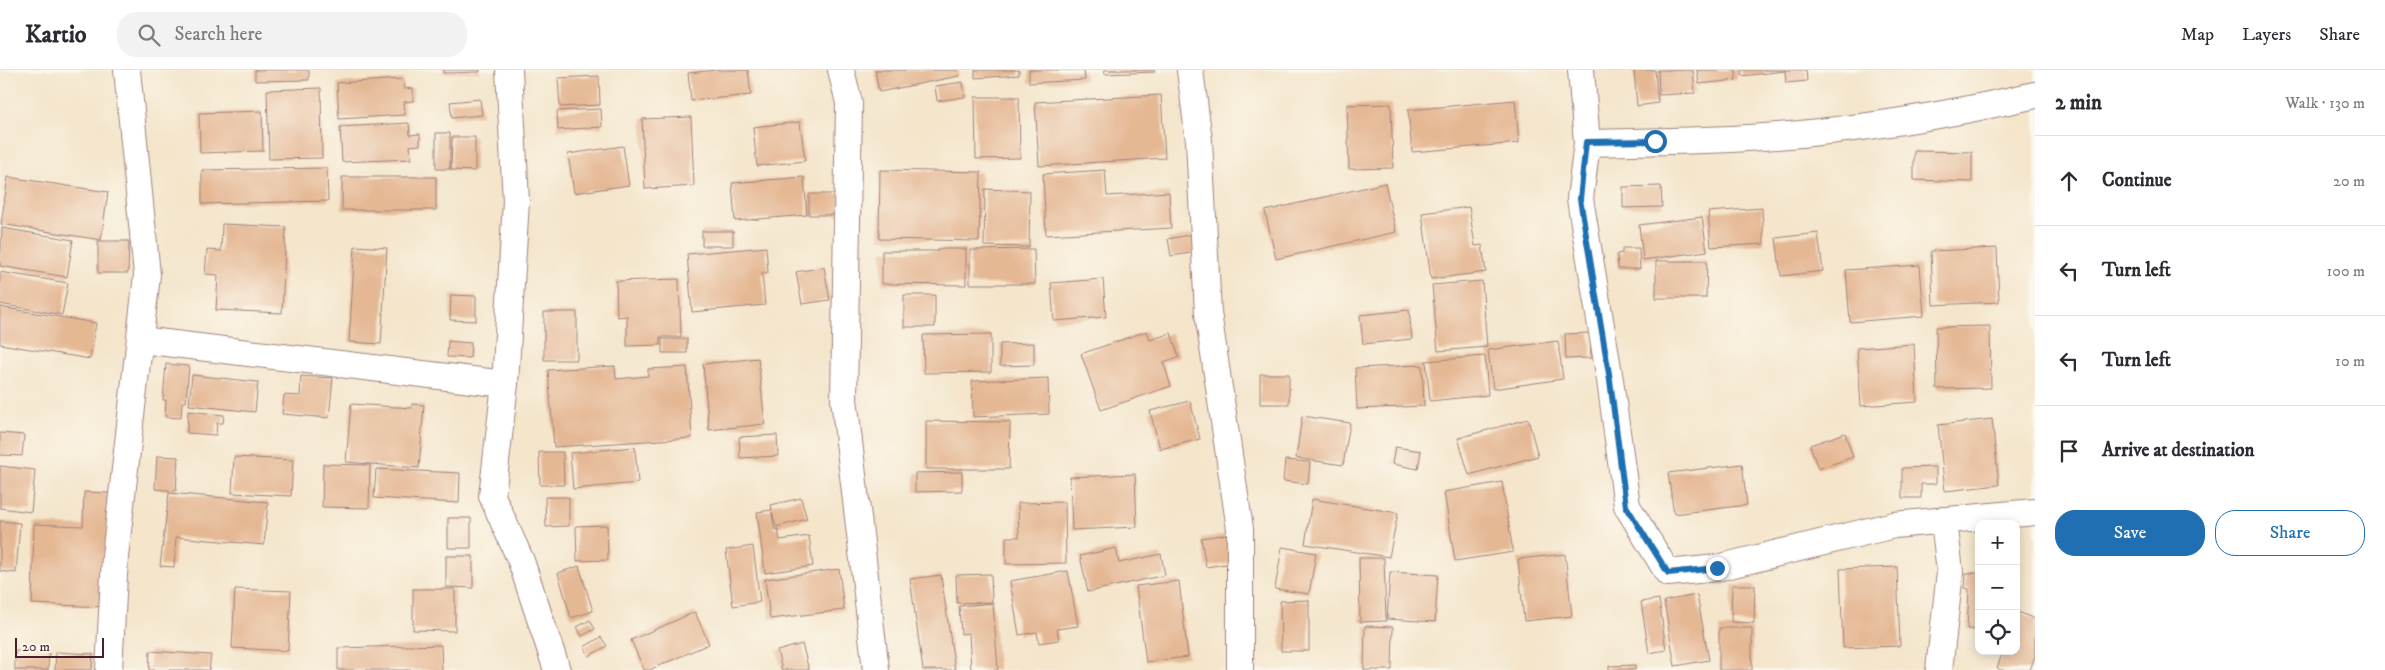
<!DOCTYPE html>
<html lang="en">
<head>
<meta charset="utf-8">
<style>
  :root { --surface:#fff; --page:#f2f2f3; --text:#2b2b33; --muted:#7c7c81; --line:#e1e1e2; --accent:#1f6fb2 }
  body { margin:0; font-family:"IM FELL DW Pica",serif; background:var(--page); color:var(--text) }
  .controls { position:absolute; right:15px; bottom:15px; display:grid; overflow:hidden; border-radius:10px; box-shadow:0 2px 12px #0003 }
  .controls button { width:45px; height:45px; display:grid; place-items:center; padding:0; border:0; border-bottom:1px solid var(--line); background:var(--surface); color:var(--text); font:25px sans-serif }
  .scale { position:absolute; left:15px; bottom:12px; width:89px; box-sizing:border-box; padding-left:5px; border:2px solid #4a1f2b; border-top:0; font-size:14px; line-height:18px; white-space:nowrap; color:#4a1f2b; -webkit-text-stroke:4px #fbf7ec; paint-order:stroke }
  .stop { position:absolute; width:15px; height:15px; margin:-11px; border:4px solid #1f6fb2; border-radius:50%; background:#fff }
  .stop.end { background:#1f6fb2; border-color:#fff; box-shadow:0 1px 5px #0008 }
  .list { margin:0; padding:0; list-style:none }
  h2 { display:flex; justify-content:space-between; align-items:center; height:65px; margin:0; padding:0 20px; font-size:21px }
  h2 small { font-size:16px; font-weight:400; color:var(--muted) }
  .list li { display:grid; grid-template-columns:32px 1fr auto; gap:15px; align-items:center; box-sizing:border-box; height:90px; padding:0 20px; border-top:1px solid var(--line) }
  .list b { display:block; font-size:19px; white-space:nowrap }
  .list em { font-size:16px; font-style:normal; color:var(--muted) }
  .actions { display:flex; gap:10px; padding:15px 20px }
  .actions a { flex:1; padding:11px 0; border:1px solid var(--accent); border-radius:20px; text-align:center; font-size:18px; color:var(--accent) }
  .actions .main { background:var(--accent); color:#fff }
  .icon { flex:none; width:28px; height:28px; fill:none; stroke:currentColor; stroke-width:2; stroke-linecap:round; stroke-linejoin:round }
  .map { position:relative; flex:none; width:2035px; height:600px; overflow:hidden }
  header { display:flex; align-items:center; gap:30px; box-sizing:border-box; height:70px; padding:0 25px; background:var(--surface); border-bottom:1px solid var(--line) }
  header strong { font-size:24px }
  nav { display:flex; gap:28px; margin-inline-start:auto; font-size:18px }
  .search { width:350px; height:45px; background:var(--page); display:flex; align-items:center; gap:12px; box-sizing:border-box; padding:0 18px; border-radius:20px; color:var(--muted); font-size:19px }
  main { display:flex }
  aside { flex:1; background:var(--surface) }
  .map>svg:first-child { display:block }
  .building { fill:#e5b894 }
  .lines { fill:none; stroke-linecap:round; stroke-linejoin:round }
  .minor-casing { stroke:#9f827b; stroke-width:28 }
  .minor { stroke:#fff; stroke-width:26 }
  .route { stroke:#1f6fb2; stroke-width:6 }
</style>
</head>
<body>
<header>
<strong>Kartio</strong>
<div class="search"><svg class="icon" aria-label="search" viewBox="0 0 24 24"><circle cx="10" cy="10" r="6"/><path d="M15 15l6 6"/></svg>Search here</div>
<nav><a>Map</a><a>Layers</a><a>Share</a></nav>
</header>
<main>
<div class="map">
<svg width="2035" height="600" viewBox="0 0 2035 600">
  <rect width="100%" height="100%" fill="#fbf7ec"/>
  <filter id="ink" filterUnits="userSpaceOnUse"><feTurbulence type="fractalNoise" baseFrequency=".02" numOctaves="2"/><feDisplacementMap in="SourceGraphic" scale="10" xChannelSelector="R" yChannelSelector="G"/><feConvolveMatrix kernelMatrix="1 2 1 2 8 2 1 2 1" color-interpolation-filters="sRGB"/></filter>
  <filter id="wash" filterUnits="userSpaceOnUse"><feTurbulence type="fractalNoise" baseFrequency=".0096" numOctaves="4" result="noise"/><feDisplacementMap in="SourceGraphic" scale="20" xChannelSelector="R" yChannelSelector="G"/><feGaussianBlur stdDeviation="1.12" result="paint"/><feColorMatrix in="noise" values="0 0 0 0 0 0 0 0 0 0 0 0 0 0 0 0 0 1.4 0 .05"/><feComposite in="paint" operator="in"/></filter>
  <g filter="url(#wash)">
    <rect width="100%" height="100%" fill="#f4e5cb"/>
    <g id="blocks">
      <path class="building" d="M255 0H309V10L255 11Z
        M443 0H480V2L443 3Z
        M716 0H748L751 25 691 31 688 3Z
        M875 0H958L959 6 879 22Z
        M975 0H1019V5L975 8Z
        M1029 0H1084L1085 10 1029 13Z
        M1104 0H1154L1155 2 1105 4Z
        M1634 0H1655L1658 33 1637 36Z
        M1658 0H1693L1695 23 1659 25Z
        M1697 0H1736V10L1699 14Z
        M1741 0H1785V1L1742 6Z
        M1785 0H1806L1807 11 1786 13Z
        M599 6 600 35 560 37 558 8Z
        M403 9 404 19 413 18V31L404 32 405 45 339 49 337 13Z
        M963 12 965 27 937 31 935 16Z
        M321 18 322 88 269 89 267 20Z
        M1161 25 1165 88 1039 96 1035 32Z
        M975 27H1019L1020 88 976 89Z
        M480 29 482 45 452 48 450 32Z
        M1515 30 1519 73 1412 82 1408 40Z
        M1391 34 1393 98 1349 99 1347 35Z
        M601 39 602 57 558 60 557 41Z
        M262 41 263 81 200 83 199 43Z
        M691 47 694 116 645 119 642 49Z
        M800 52 805 91 757 96 753 57Z
        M409 53 410 65 420 64V75L410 76 411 89 342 92 340 57Z
        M436 63H450V99H436Z
        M452 67H475V101L451 100Z
        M623 76 629 115 574 123 568 84Z
        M1914 81 1972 82V112L1914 110Z
        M327 98 328 131 202 134V100Z
        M880 100 981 102 979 171 879 169Z
        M1105 100 1107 126 1169 122 1171 158 1046 165 1043 104Z
        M8 107 108 122 101 170 1 154Z
        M342 107H436V140H342Z
        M804 107 807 145 735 151 732 113Z
        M1385 113 1396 162 1276 189 1265 141Z
        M1661 116 1662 137 1623 138V117Z
        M985 119 1030 121 1029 177 984 176Z
        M809 124H840V145H809Z
        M1469 137 1475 176 1482 175 1486 202 1431 209 1422 143Z
        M1762 138 1764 174 1711 177 1708 142Z
        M1702 147 1707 181 1643 190 1639 155Z
        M222 154 286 157 282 243 216 240 218 205 205 204 207 180 221 181Z
        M2 158 73 170 67 207 0 196Z
        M702 161H733V176H702Z
        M1818 163 1823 201 1781 206 1776 168Z
        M1194 164 1197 182 1171 186 1168 169Z
        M98 171H129L128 203H98Z
        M355 176 387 178 381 274 349 272Z
        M766 177 768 203 762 204 765 235 692 242 687 184Z
        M1622 178H1639L1640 199H1618L1617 184 1622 183Z
        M1997 178 1999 232 1933 235 1931 181Z
        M938 179H966V215L882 214V181H938Z
        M1034 179 1035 214H970V180Z
        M1656 191H1707L1706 228H1656Z
        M1920 195 1924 246 1850 252 1846 200Z
        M824 197 830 230 802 234 796 202Z
        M0 202 68 213 62 245 0 234Z
        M679 209 681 267H660V275L627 276V246L617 247 616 211Z
        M1103 209 1106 247 1054 251 1051 213Z
        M1482 211 1487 277 1438 281 1432 215Z
        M451 225 476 226V251L450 250Z
        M904 225H935V257H904Z
        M0 237 96 253 90 289 0 274Z
        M1409 240 1412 269 1363 274 1360 245Z
        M544 242H577V290H544Z
        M1990 256 1991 318 1937 319 1936 257Z
        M1147 261 1150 270 1171 263 1179 287 1163 292 1171 316 1101 340 1081 284Z
        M1590 263 1591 288 1566 289 1565 264Z
        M991 264V302L924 303 923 265Z
        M662 269H687V283H662Z
        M448 271 471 273 470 288 447 287Z
        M1558 271 1563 309 1493 319 1488 280Z
        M1034 273V295L1000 296V274Z
        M1914 274 1917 332 1861 336 1857 278Z
        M1485 286 1488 325 1430 331 1426 291Z
        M758 288 765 354 709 360 703 294Z
        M166 294 189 296 186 332H182L181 348 165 347 166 330H163Z
        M1422 295 1424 336 1357 339 1355 298Z
        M615 296 616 309 648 306V299L687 297 692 368 554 377 548 300Z
        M1260 304H1289V334H1260Z
        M192 305 258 312 255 342 189 335Z
        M301 306 333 308 329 348 282 344 284 325 300 326Z
        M1048 308 1049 344 973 347 972 311Z
        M1190 331 1200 369 1160 379 1150 341Z
        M351 334 412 338V334L424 335 419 398 346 392Z
        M188 341 224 345 223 353H217L216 365 187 363Z
        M1302 346 1350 353 1343 395 1296 388Z
        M1528 349 1538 386 1469 405 1458 368Z
        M1992 349 1999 415 1945 421 1938 355Z
        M926 351 1010 352 1009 399H926Z
        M0 363 24 365 22 386 0 385Z
        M1845 363 1853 387 1818 399 1810 375Z
        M777 365 778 386 740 388 739 367Z
        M635 377 638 413 573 419 570 383Z
        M1395 377 1421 381 1418 399 1392 394Z
        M539 382H563L564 415H540Z
        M157 386 178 387 176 421 155 419Z
        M234 387 293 390 291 426 232 423Z
        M1285 390 1310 392 1308 414 1283 411Z
        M323 394 370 395 369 438 322 437Z
        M1742 394 1747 435 1674 444 1668 403Z
        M0 396 35 400 31 442 0 438Z
        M1936 397V414H1921V428H1902V398Z
        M376 399 460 403 459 433 374 428Z
        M962 402V421L915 422V403Z
        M1135 404 1137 457 1072 460 1070 407Z
        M1502 412 1513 482 1455 491 1444 422Z
        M84 422 109 423 105 537 32 534 34 454 83 456Z
        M169 423 268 432 264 475 176 467 174 497 160 496Z
        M545 427H569V456L546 457Z
        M801 428 807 449 776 457 772 442 774 459H778L780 470 809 466 813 496 765 503 757 442 772 440 771 435Z
        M1312 429 1398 443 1389 487 1305 474Z
        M1065 432 1066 493 1006 494V467H1019L1018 433Z
        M448 448H471V478H448Z
        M0 451 20 453 16 503 0 501Z
        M607 455 608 490 577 491 576 456Z
        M1228 464 1232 493 1206 497 1201 468Z
        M753 476 760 532 733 536 726 480Z
        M1282 477 1316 483 1309 524 1275 519Z
        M1116 478 1119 493 1161 484 1165 505 1088 522 1080 486Z
        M1565 484 1572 546 1524 551 1518 489Z
        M446 486H473V518L446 517Z
        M1359 488H1384L1386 551 1360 552Z
        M579 496 593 541 571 548 558 503Z
        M1897 497 1900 576 1843 578 1840 499Z
        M839 499 844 540 770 549 765 509Z
        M1068 501 1078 556 1057 559 1059 570 1039 573 1037 562 1019 565 1010 511Z
        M1390 502 1438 505 1435 552 1387 549Z
        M1966 503H1979V560L1967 559 1969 519 1965 518Z
        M991 504 992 532 957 533 956 505Z
        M941 505 955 600H923L910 509Z
        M1179 511 1188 587 1146 592 1136 516Z
        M1732 515H1755L1754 553 1731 552Z
        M235 519 291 521 288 581 232 578Z
        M413 519H455V561L413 560Z
        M1697 525 1709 590 1675 596 1664 531Z
        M1659 529 1666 580 1649 583 1641 532Z
        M1309 530V581H1281L1280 531Z
        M993 533 998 600H971L969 563 961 564 959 536Z
        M695 542 709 574 649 600H644L631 570Z
        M2018 542 2035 549V586L2030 600H2001L1997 598 2003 581H2016Z
        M590 550 595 559 582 566 577 557Z
        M1365 556 1393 557 1392 600H1364Z
        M1719 558H1752V600H1719Z
        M601 567 607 576 589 586 584 577Z
        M802 574 809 600H782L777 581Z
        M441 575 442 600H338V578Z
        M15 581 49 582 48 600H15Z
        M150 581 211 585 209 600H149Z
        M56 582 93 584 92 600H55Z
        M1635 595V600H1609V596Z"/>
    </g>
  </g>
  <g filter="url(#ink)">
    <use href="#blocks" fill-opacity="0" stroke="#9f827b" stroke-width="1"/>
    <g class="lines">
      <defs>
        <path id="minor" d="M509 0 516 131 505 314 492 426 521 491 557 600
          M841 0 849 33 844 329 876 600
          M1190 0 1199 71 1208 243 1240 459V600
          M1581 0 1587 73 1580 129 1610 310 1627 436 1668 503 1717 498 1894 455 2035 442
          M1587 73C1635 72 1683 71 1731 69 1833 64 1936 48 2035 25
          M141 270 505 314
          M109 600 115 487 147 205 127 0
          M1939 600 1950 502 1944 450"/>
      </defs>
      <use href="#minor" class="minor-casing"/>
      <use href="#minor" class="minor"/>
    </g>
  </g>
  <g class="lines" filter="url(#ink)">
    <path class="route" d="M1655 71 1586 72 1580 129 1610 310 1626 436 1668 503 1717 498"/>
  </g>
</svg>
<div class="controls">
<button>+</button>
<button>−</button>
<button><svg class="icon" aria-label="locate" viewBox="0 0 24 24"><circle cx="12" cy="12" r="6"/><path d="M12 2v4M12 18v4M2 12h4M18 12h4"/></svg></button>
</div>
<div class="scale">20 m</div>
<div class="stop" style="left:1655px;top:71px"></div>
<div class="stop end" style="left:1717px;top:498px"></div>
</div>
<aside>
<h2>2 min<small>Walk · 130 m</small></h2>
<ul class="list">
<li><svg class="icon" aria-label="ahead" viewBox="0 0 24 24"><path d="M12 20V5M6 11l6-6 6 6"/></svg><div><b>Continue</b></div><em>20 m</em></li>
<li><svg class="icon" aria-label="left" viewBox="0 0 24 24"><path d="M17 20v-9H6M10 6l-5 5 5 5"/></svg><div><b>Turn left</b></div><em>100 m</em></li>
<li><svg class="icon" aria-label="left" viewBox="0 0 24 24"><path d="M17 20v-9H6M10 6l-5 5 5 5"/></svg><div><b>Turn left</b></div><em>10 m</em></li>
<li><svg class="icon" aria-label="arrive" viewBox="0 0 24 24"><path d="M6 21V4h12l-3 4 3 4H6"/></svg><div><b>Arrive at destination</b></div></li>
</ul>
<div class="actions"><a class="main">Save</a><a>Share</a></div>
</aside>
</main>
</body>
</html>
